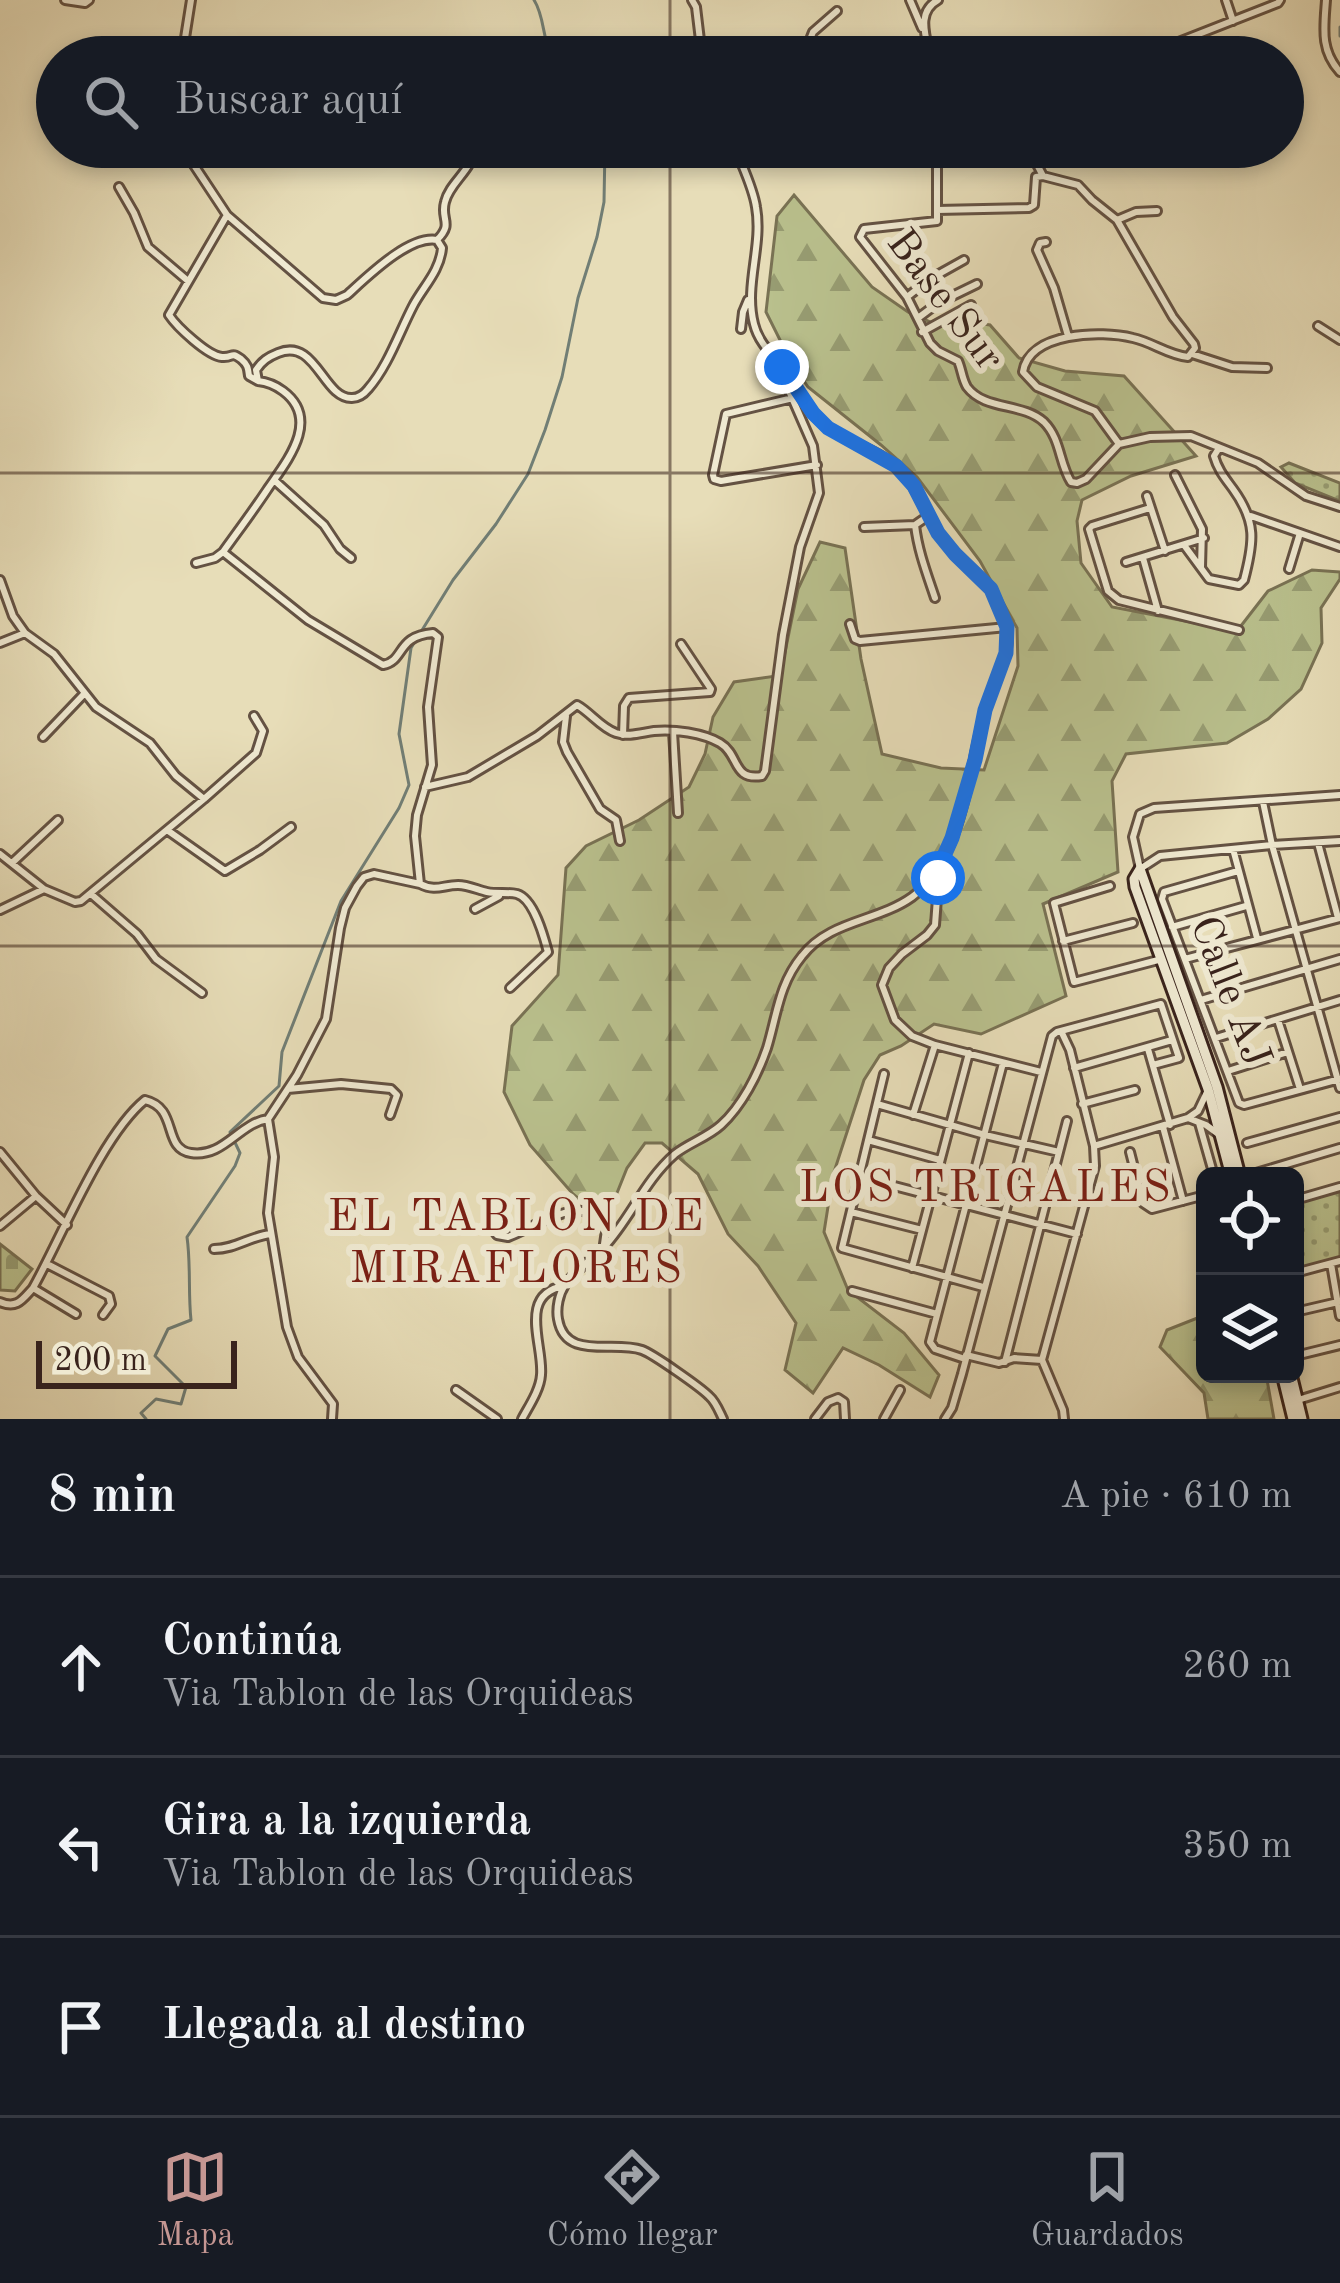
<!DOCTYPE html>
<html lang="es">
<head>
<meta charset="utf-8">
<style>
  :root { --surface:#171b24; --page:#242831; --text:#f1f3f6; --muted:#9ea1a6; --line:#363941; --accent:#c59692 }
  body { margin:0; font-family:"Old Standard TT",serif; background:var(--page); color:var(--text) }
  .controls { position:absolute; right:36px; bottom:36px; display:grid; overflow:hidden; border-radius:18px; box-shadow:0 6px 18px #0003 }
  .controls button { width:108px; height:108px; display:grid; place-items:center; padding:0; border:0; border-bottom:3px solid var(--line); background:var(--surface); color:var(--text); font:60px sans-serif }
  .scale { position:absolute; left:36px; bottom:30px; width:201px; box-sizing:border-box; padding-left:12px; border:6px solid #39231c; border-top:0; font-size:33px; line-height:42px; white-space:nowrap; color:#39231c; -webkit-text-stroke:9px #efe9d1; paint-order:stroke }
  .stop { position:absolute; width:36px; height:36px; margin:-27px; border:9px solid #1a73e8; border-radius:50%; background:#fff }
  .stop.end { background:#1a73e8; border-color:#fff; box-shadow:0 3px 12px #0008 }
  .list { margin:0; padding:0; list-style:none }
  h2 { display:flex; justify-content:space-between; align-items:center; height:156px; margin:0; padding:0 48px; font-size:51px }
  h2 small { font-size:39px; font-weight:400; color:var(--muted) }
  .list li { display:grid; grid-template-columns:78px 1fr auto; gap:36px; align-items:center; box-sizing:border-box; height:180px; padding:0 48px; border-top:3px solid var(--line) }
  .list b { display:block; font-size:45px; white-space:nowrap }
  .list p { margin:0; font-size:39px; white-space:nowrap; color:var(--muted) }
  .list em { font-size:39px; font-style:normal; color:var(--muted) }
  .icon { flex:none; width:66px; height:66px; fill:none; stroke:currentColor; stroke-width:2; stroke-linecap:round; stroke-linejoin:round }
  .map { position:relative; flex:none; width:1340px; height:1419px; overflow:hidden }
  .search { position:absolute; background:var(--surface); box-shadow:0 6px 18px #0003; left:36px; right:36px; top:36px; height:132px; display:flex; align-items:center; gap:30px; box-sizing:border-box; padding:0 42px; border-radius:66px; color:var(--muted); font-size:45px }
  .sheet { height:696px; background:var(--surface) }
  nav { display:flex; justify-content:space-around; align-items:center; box-sizing:border-box; height:168px; border-top:3px solid var(--line); background:var(--surface); font-size:33px; color:var(--muted) }
  nav a { display:grid; justify-items:center; gap:6px }
  nav .on { color:var(--accent) }
  .map>svg:first-child { display:block }
  .forest { fill:url(#forest-firs); stroke:#797254; stroke-width:3 }
  .cemetery { fill:url(#cemetery-stones); stroke:#797254; stroke-width:3 }
  .park { fill:url(#park-dots); stroke:#797254; stroke-width:3 }
  .lines { fill:none; stroke-linecap:round; stroke-linejoin:round }
  .stream { stroke:#717e75; stroke-width:3 }
  .street-casing { stroke:#645243; stroke-width:12 }
  .secondary-casing { stroke:#39231c; stroke-width:15 }
  .street { stroke:#efe9d1; stroke-width:6 }
  .secondary { stroke:#efe9d1; stroke-width:9 }
  .route { stroke:#1a73e8; stroke-width:15 }
  .grid { fill:none; stroke:#39231c; stroke-width:3; stroke-opacity:0.55 }
  .labels { text-anchor:middle; dominant-baseline:central; stroke-width:12; stroke-linejoin:round; paint-order:stroke }
  .street-label { font-size:42px; fill:#39231c; stroke:#efe9d1 }
  .neighbourhood-label { font-size:45px; letter-spacing:3px; fill:#7a1f14; stroke:#efe9d1 }
</style>
</head>
<body>
<div class="map">
<svg width="1340" height="1419" viewBox="0 0 1340 1419">
  <defs>
    <pattern id="forest-firs" width="22" height="20" patternUnits="userSpaceOnUse" patternTransform="scale(3)"><rect width="22" height="20" fill="#b9c08d"/><path d="M5 1l3.5 6h-7zM16 11l3.5 6h-7z" fill="#979c72"/></pattern>
    <pattern id="cemetery-stones" width="16" height="16" patternUnits="userSpaceOnUse" patternTransform="scale(3)"><rect width="16" height="16" fill="#b9c08d"/><path d="M2 7V4a2 2 0 0 1 4 0v3zM10 15v-3a2 2 0 0 1 4 0v3z" fill="#979c72"/></pattern>
    <pattern id="park-dots" width="8" height="8" patternUnits="userSpaceOnUse" patternTransform="scale(3)"><rect width="8" height="8" fill="#b9c08d"/><path d="M2 2h.1M6 6h.1" fill="none" stroke="#979c72" stroke-width="1.8" stroke-linecap="round"/></pattern>
  </defs>
  <rect width="100%" height="100%" fill="#e7ddb8"/>
  <filter id="stains"><feTurbulence type="fractalNoise" baseFrequency=".00167" numOctaves="4"/><feColorMatrix values="0 0 0 0 .2 0 0 0 0 .09 0 0 0 0 .02 0 0 0 .5 -.17"/></filter>
  <radialGradient id="worn" r=".72"><stop offset=".6" stop-color="#630" stop-opacity="0"/><stop offset="1" stop-color="#630" stop-opacity=".3"/></radialGradient>
  <path class="forest" d="M794 195 872 287 908 312 935 324 962 321 990 325 1019 358 1065 371 1124 376 1196 456 1131 476 1082 500 1077 521 1081 563 1112 607 1237 631 1268 591 1312 570 1340 572V579L1321 608 1322 643 1301 689 1268 719 1227 743 1126 754 1112 781 1118 872 1043 904 1066 996 981 1034 934 1024 901 1046 880 1055 864 1080 833 1175 824 1232 848 1290 904 1333 939 1375 930 1397 879 1365 843 1348 813 1393 785 1370 796 1323 758 1266 728 1234 698 1174 662 1143H645L627 1168 615 1198 592 1210 573 1194 530 1145 504 1092 512 1026 558 975 566 868 586 846 639 820 689 787 705 754 713 717 734 682 777 676 784 657 798 589 820 542 845 548 861 659 882 754 941 768 984 770 1018 666 1017 628 980 561 917 477 881 445 808 387 791 362 766 312 777 216Z
    M1205 1315V1374H1266L1274 1419H1208L1204 1393 1160 1347 1167 1330Z"/>
  <path class="cemetery" d="M0 1244 32 1269 15 1291 0 1290Z"/>
  <path class="park" d="M1289 463 1340 483V501L1295 483 1281 467Z
    M1340 1190V1259L1295 1271V1202Z"/>
  <g class="lines">
    <path class="stream" d="M534 0C545 17 542 39 552 57
      M1340 27V36
      M146 1419 141 1413 156 1399 181 1404 186 1387 155 1356 168 1329 191 1320C188 1292 191 1265 187 1237L235 1166 240 1153 230 1132 279 1086 282 1052 341 901 399 808 409 785 399 734 411 648 453 580 496 524 528 474 545 430 562 377 578 298 597 237 604 202 605 147"/>
    <defs>
      <path id="street" d="M65 0 85 3 89 0
        M692 0 696 7 702 57
        M910 0 922 28
        M1226 0 1233 21
        M1326 0C1324 28 1320 50 1340 72
        M182 57 191 0
        M829 57V53L811 37 813 32 837 11
        M930 57C926 36 916 12 938 0
        M1140 57 1278 3 1280 0
        M182 147 227 215 323 298 336 300 347 295C367 277 409 235 437 240L442 248C440 271 423 287 413 306 399 333 388 366 368 389 364 394 359 398 352 398 323 399 316 337 278 353 268 357 262 361 256 370L258 381C268 382 275 385 283 391 322 420 286 462 267 490 253 511 238 531 223 552L215 558 196 563
        M937 147V221L864 229 860 237 907 297 930 343 938 351 958 361C962 370 962 379 967 387 985 411 1022 402 1044 422 1061 439 1059 463 1071 482L1077 483 1086 479 1119 444 1150 437 1191 436 1258 463 1306 496 1340 507
        M1030 151 1043 176 1078 185 1092 200 1117 220 1173 317 1194 344 1195 348 1188 357C1168 355 1152 342 1133 338 1101 330 1029 332 1023 372L1037 387 1095 411 1119 444
        M119 187 134 213 148 247 188 281
        M937 210 1029 208 1034 205 1036 177 1043 176
        M227 215 169 315C177 327 208 356 222 357 234 358 230 351 241 359 248 365 248 368 249 376L258 381
        M1117 220 1136 212 1157 211
        M437 240C454 223 440 220 445 202 450 181 475 169 473 147
        M1046 242 1040 243 1037 250 1054 288 1068 336
        M907 297 930 279 964 260
        M918 318 938 303 977 284
        M1318 326 1340 340
        M741 329 743 312 748 300
        M922 332 971 305
        M1192 354 1232 367 1267 368
        M793 398 726 414 713 475 714 479 721 481 817 465
        M1175 475 1202 529 1201 567
        M274 480 324 525 340 549 351 558
        M1147 496 1165 551
        M1150 508 1092 526 1089 529 1108 591 1119 600 1239 630
        M928 516 915 525C918 551 927 574 935 598
        M1251 516 1340 547
        M864 527 915 525
        M1184 545 1209 579 1239 585 1244 580C1254 542 1257 522 1233 489 1225 478 1218 470 1214 456L1219 448
        M223 552 308 620 383 665C405 661 396 636 433 633L438 637 428 707 432 765 417 815 415 836 420 884 374 874 364 877 357 886 345 908 340 928 326 1019 297 1075 268 1119
        M1143 558 1158 611
        M1126 562 1204 538
        M1289 569 1300 533
        M0 580 13 616 25 633 54 654 96 707 150 743 176 776 204 799 81 901 75 902 44 889 0 910
        M850 624 855 639 860 641 1007 627
        M0 643 25 633
        M566 716 563 742 567 752 600 809 616 820 620 841
        M673 732 678 813
        M623 735 624 706 629 698 710 692 711 689 681 644
        M43 737 84 694
        M425 787 468 777 537 736 577 705C590 712 601 728 616 733 629 737 640 733 654 731 674 729 703 733 720 743 740 755 732 781 762 776L765 771 783 635 800 547 819 493 813 446 786 384 782 368
        M1340 795 1154 808 1140 814 1133 837 1140 869 1160 856 1272 845 1340 841
        M204 799 256 753 263 731 254 716
        M1263 802 1272 845 1340 1088
        M167 830 225 871 260 850 291 827
        M1318 843 1338 918
        M1233 849 1257 938
        M0 854 44 889
        M12 863 58 820
        M939 871 935 925 927 935 902 954 889 968 882 985 895 1020 912 1036 935 1045 1041 1072
        M1238 871 1164 892 1162 899 1239 1103 1244 1105 1340 1079
        M420 884C436 892 443 885 458 885 468 885 478 890 487 892 497 894 508 892 517 894 534 899 544 937 548 952L510 988
        M1110 886 1054 903 1074 982 1162 959
        M91 894 137 934 156 959 202 993
        M475 909 499 896
        M1172 927 1246 906
        M1063 941 1133 923
        M1185 959 1340 918
        M1201 1000 1340 959
        M1278 1020 1300 1089
        M1216 1038 1340 1000
        M1148 1049 1170 1125
        M1074 1068 1172 1040
        M1228 1071 1288 1052
        M884 1074 842 1248 983 1287
        M288 1089 341 1084 391 1089 397 1095 390 1115
        M877 1104 985 1135 1059 1152
        M1082 1104 1135 1090
        M913 1115 935 1045
        M1188 1118 1206 1125 1217 1133
        M268 1119 274 1157 268 1213 287 1327 298 1357 333 1404 332 1419
        M1199 1123 1214 1176
        M1163 1127 1183 1201
        M868 1140 940 1160
        M1247 1143 1340 1117
        M1094 1146 1188 1118 1198 1111 1208 1090
        M0 1152 36 1196 67 1225
        M1130 1152 1143 1203 1152 1209 1205 1195
        M1256 1173 1340 1148
        M860 1177 1077 1234
        M1295 1200 1340 1187
        M851 1212 922 1230
        M495 1221 494 1231 497 1235 508 1237C538 1226 580 1193 607 1223L604 1244
        M0 1226 36 1196
        M214 1249C236 1249 250 1236 271 1234
        M47 1264 109 1296 111 1304 103 1315
        M1331 1264 1340 1316
        M912 1268 969 1053
        M1295 1273 1340 1261
        M33 1288 76 1314
        M852 1291 937 1314
        M0 1302C17 1309 22 1300 33 1288 62 1236 102 1135 145 1100 179 1108 162 1149 191 1153 224 1158 239 1123 268 1119
        M1295 1312 1338 1302
        M966 1355 999 1363 1014 1358 1042 1360
        M1295 1356 1340 1345
        M965 1359 935 1349 930 1342 1003 1063
        M1042 1360 1095 1166 1094 1146 1070 1050 1062 1033
        M1042 1360 1063 1410 1064 1419
        M1005 1362 1067 1121
        M456 1390 497 1419
        M1298 1400 1340 1387
        M522 1419C529 1406 540 1390 541 1375 544 1346 517 1294 564 1286
        M723 1419C719 1411 716 1402 709 1396 700 1387 653 1354 642 1350 613 1340 565 1361 558 1319 556 1308 559 1294 565 1285 575 1270 592 1260 604 1247 631 1218 644 1181 675 1154 689 1143 708 1137 721 1125 742 1106 758 1074 767 1048 777 1015 779 984 802 956 830 920 877 922 912 897 964 859 969 765 986 707 992 685 1008 661 1008 638 1008 624 998 600 990 588 975 569 954 555 940 535 924 513 918 486 897 467 872 445 835 440 813 414 804 402 798 388 789 376 777 359 759 345 754 324 744 285 763 246 756 207 753 187 742 166 735 147
        M815 1419 828 1402 838 1398 844 1402 845 1419
        M884 1419 900 1390
        M945 1419 952 1408 962 1374 1052 1036 1057 1032 1161 1004 1179 1058 1153 1065"/>
      <path id="secondary" d="M1140 869 1134 879 1135 887 1208 1089 1231 1176
        M1140 869 1217 1087 1240 1176
        M1282 1374 1293 1419
        M1291 1374 1302 1419"/>
    </defs>
    <use href="#street" class="street-casing"/>
    <use href="#secondary" class="secondary-casing"/>
    <use href="#street" class="street"/>
    <use href="#secondary" class="secondary"/>
  </g>
  <g class="lines">
    <path class="route" d="M782 367 813 413 828 428 896 466 914 486 938 533 955 554 991 589 1007 627 1006 653 985 710 975 760 952 838 939 867 938 878"/>
  </g>
  <path class="grid" d="M670 0V57M670 147V1419M0 473H1340M0 946H1340"/>
  <g class="labels">
    <g class="street-label">
      <text transform="translate(944 301) rotate(53)">Base Sur</text>
      <text transform="translate(1229 992) rotate(69)">Calle AJ</text>
    </g>
    <g class="neighbourhood-label">
      <text x="986" y="1189">LOS TRIGALES</text>
      <text x="517" y="1218">EL TABLON DE<tspan x="517" dy="52">MIRAFLORES</tspan></text>
    </g>
  </g>
  <rect width="100%" height="100%" filter="url(#stains)"/>
  <rect width="100%" height="100%" fill="url(#worn)"/>
</svg>
<div class="controls">
<button><svg class="icon" aria-label="locate" viewBox="0 0 24 24"><circle cx="12" cy="12" r="6"/><path d="M12 2v4M12 18v4M2 12h4M18 12h4"/></svg></button>
<button><svg class="icon" aria-label="layers" viewBox="0 0 24 24"><path d="M12 4l9 5-9 5-9-5zM3 14l9 5 9-5"/></svg></button>
</div>
<div class="scale">200 m</div>
<div class="stop" style="left:938px;top:878px"></div>
<div class="stop end" style="left:782px;top:367px"></div>
<div class="search"><svg class="icon" aria-label="search" viewBox="0 0 24 24"><circle cx="10" cy="10" r="6"/><path d="M15 15l6 6"/></svg>Buscar aquí</div>
</div>
<section class="sheet">
<h2>8 min<small>A pie · 610 m</small></h2>
<ul class="list">
<li><svg class="icon" aria-label="ahead" viewBox="0 0 24 24"><path d="M12 20V5M6 11l6-6 6 6"/></svg><div><b>Continúa</b><p>Via Tablon de las Orquideas</p></div><em>260 m</em></li>
<li><svg class="icon" aria-label="left" viewBox="0 0 24 24"><path d="M17 20v-9H6M10 6l-5 5 5 5"/></svg><div><b>Gira a la izquierda</b><p>Via Tablon de las Orquideas</p></div><em>350 m</em></li>
<li><svg class="icon" aria-label="arrive" viewBox="0 0 24 24"><path d="M6 21V4h12l-3 4 3 4H6"/></svg><div><b>Llegada al destino</b></div></li>
</ul>
</section>
<nav>
<a class="on"><svg class="icon" aria-label="map" viewBox="0 0 24 24"><path d="M3 6l6-2 6 2 6-2v14l-6 2-6-2-6 2zM9 4v14M15 6v14"/></svg>Mapa</a>
<a><svg class="icon" aria-label="directions" viewBox="0 0 24 24"><path d="M12 3l9 9-9 9-9-9zM9 14v-3h6M13 9l2 2-2 2"/></svg>Cómo llegar</a>
<a><svg class="icon" aria-label="saved" viewBox="0 0 24 24"><path d="M7 4h10v16l-5-4-5 4z"/></svg>Guardados</a>
</nav>
</body>
</html>
